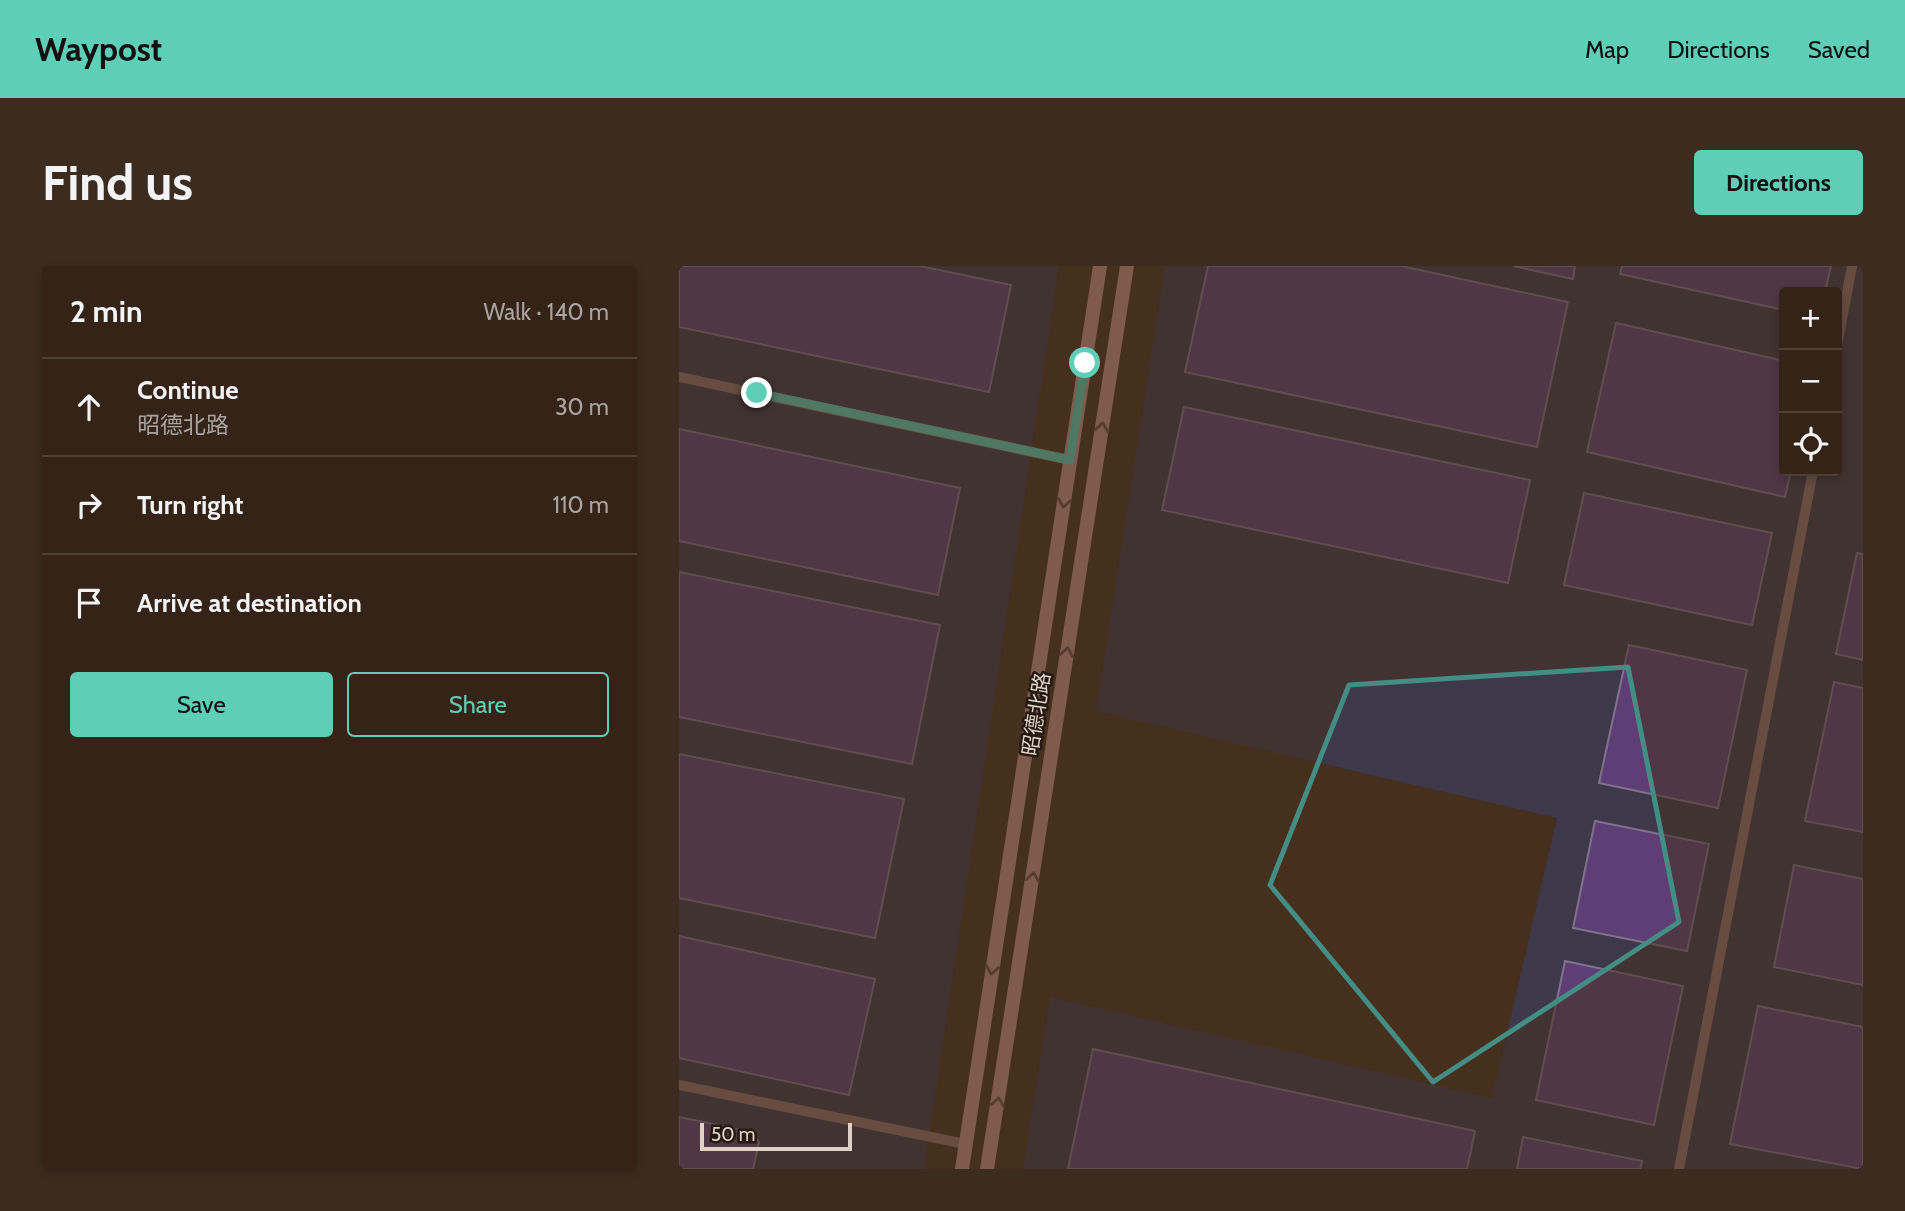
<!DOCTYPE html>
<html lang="en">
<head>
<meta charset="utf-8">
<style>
  :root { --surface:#342316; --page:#3c2b1f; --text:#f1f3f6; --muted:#a9a4a1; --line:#4e4035; --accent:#5eceb7 }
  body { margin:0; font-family:Cabin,"Noto Sans SC",sans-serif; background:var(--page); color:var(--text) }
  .controls { position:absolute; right:21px; top:21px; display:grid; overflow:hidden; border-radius:7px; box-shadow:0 4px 10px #0003 }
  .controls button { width:63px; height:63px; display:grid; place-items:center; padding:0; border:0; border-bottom:2px solid var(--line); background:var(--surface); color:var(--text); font:35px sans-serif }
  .scale { position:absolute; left:21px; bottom:18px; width:152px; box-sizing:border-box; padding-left:7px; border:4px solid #dfd1c6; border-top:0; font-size:19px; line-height:24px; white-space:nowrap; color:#dfd1c6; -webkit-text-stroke:5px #241a12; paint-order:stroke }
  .stop { position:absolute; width:21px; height:21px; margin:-16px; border:5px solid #5eceb7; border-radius:50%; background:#fff }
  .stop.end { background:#5eceb7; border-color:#fff; box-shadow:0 2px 7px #0008 }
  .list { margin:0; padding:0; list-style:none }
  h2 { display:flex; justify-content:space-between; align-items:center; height:91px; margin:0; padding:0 28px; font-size:30px }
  h2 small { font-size:23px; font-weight:400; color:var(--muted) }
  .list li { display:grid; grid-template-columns:46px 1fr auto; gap:21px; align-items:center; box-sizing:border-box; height:98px; padding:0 28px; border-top:2px solid var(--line) }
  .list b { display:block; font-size:26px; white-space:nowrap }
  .list p { margin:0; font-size:23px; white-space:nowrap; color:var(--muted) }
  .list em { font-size:23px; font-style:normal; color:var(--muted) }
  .actions { display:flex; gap:14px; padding:21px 28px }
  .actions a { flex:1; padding:16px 0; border:2px solid var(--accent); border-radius:7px; text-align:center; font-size:24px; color:var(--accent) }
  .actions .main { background:var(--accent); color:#111 }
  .icon { flex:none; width:38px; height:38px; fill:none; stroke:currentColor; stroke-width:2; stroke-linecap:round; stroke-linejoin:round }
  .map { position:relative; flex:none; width:1184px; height:903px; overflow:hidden; border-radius:7px }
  header { display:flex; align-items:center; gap:42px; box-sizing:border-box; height:98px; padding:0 35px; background:var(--accent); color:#111 }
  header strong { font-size:33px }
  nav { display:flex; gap:38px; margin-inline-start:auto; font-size:24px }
  .intro { display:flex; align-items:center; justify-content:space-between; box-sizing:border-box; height:168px; padding:0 42px }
  h1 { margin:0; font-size:49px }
  .button { padding:18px 32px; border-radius:7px; background:var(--accent); color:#111; font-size:24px; font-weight:700 }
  main { display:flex; gap:42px; padding:0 42px }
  aside { flex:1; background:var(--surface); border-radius:7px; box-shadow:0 4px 10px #0003 }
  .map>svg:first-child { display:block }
  .industrial { fill:#3d394a; fill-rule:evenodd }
  .building { fill:#5f3e76; stroke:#80718c; stroke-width:2 }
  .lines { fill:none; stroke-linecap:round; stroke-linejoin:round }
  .service { stroke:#917069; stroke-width:10 }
  .secondary { stroke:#c49085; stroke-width:14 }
  .oneway { stroke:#6c4f46 }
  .route { stroke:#5eceb7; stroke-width:9 }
  .marked { fill:none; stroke:#438d84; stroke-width:5; stroke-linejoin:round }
  .labels { text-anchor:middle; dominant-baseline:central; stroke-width:5; stroke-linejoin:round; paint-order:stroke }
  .street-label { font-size:21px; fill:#dfd1c6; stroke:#241a12 }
</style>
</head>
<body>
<header>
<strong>Waypost</strong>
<nav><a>Map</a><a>Directions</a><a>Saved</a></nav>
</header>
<div class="intro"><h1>Find us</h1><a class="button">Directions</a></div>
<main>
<aside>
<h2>2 min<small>Walk · 140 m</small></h2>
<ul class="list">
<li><svg class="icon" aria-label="ahead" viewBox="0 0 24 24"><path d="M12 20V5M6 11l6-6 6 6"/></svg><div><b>Continue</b><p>昭德北路</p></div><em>30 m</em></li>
<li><svg class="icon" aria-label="right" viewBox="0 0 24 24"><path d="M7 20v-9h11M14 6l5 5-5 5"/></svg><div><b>Turn right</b></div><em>110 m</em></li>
<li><svg class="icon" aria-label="arrive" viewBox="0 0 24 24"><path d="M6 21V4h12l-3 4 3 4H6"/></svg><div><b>Arrive at destination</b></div></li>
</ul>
<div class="actions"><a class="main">Save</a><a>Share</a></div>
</aside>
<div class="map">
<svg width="1184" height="903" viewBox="0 0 1184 903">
  <rect width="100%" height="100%" fill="#462f1d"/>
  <path class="industrial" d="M0 0H380L245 903H0Z
    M486 0H1184V903H344L371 731 813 832 878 552 417 445ZM1105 26H1158V205H1105Z"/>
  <path class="building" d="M0 0H241L332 19 310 126 0 61Z
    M529 0H722L889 36 858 181 506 106Z
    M834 0H896L894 13Z
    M943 0H1152L1146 26H1105V44L941 8Z
    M937 57 1105 95V205H1112L1106 231 908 186Z
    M505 141 851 214 829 317 483 244Z
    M0 163 281 222 259 329 0 275Z
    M905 227 1093 267 1073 359 885 319Z
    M1178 287 1184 288V394L1157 388Z
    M0 306 261 359 233 498 0 451Z
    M950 379 1068 404 1039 542 920 517Z
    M1155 416 1184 422V566L1126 555Z
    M0 488 225 533 196 672 0 632Z
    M916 555 1030 578 1008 685 894 662Z
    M1115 599 1184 613V719L1095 701Z
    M0 670 196 713 170 829 0 792Z
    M886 695 1004 720 975 859 857 834Z
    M1079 740 1184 761V903L1051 878Z
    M414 783 796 865 788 903H389Z
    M0 851 72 866 80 876 74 903H0Z
    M0 851 72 866 80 876 74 903H0Z
    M844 871 963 895 961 903H838Z"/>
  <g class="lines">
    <path class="service" d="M1158 80 1173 0
      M0 111 391 194
      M0 819 286 878
      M1000 903 1134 205"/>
    <path class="secondary" d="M283 903 421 0
      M308 903 448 0"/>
  </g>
  <defs><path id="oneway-chevron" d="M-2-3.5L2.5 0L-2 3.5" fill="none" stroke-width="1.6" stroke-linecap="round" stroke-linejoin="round" transform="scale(1.75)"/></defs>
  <g class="oneway">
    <use href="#oneway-chevron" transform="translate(423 161) rotate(-81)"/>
    <use href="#oneway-chevron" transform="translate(385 237) rotate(99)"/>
    <use href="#oneway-chevron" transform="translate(388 386) rotate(-81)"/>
    <use href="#oneway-chevron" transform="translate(354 611) rotate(-81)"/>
    <use href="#oneway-chevron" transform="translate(313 704) rotate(99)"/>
    <use href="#oneway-chevron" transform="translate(319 836) rotate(-81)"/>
  </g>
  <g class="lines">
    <path class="route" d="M78 127 391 194 406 97"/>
  </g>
  <path d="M0 0H1184V903H0ZM949 401 1000 656 754 816 591 619 670 419Z" fill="#462f1d" fill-opacity=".55" fill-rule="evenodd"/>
  <path class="marked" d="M949 401 1000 656 754 816 591 619 670 419Z"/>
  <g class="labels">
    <g class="street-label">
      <text transform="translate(357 448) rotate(-81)">昭德北路</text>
    </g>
  </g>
</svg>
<div class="controls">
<button>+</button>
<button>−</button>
<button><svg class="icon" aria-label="locate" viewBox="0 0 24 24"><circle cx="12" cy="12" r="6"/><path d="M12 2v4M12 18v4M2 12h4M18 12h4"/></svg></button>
</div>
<div class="scale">50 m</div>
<div class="stop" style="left:406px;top:97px"></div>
<div class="stop end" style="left:78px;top:127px"></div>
</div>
</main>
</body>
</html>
